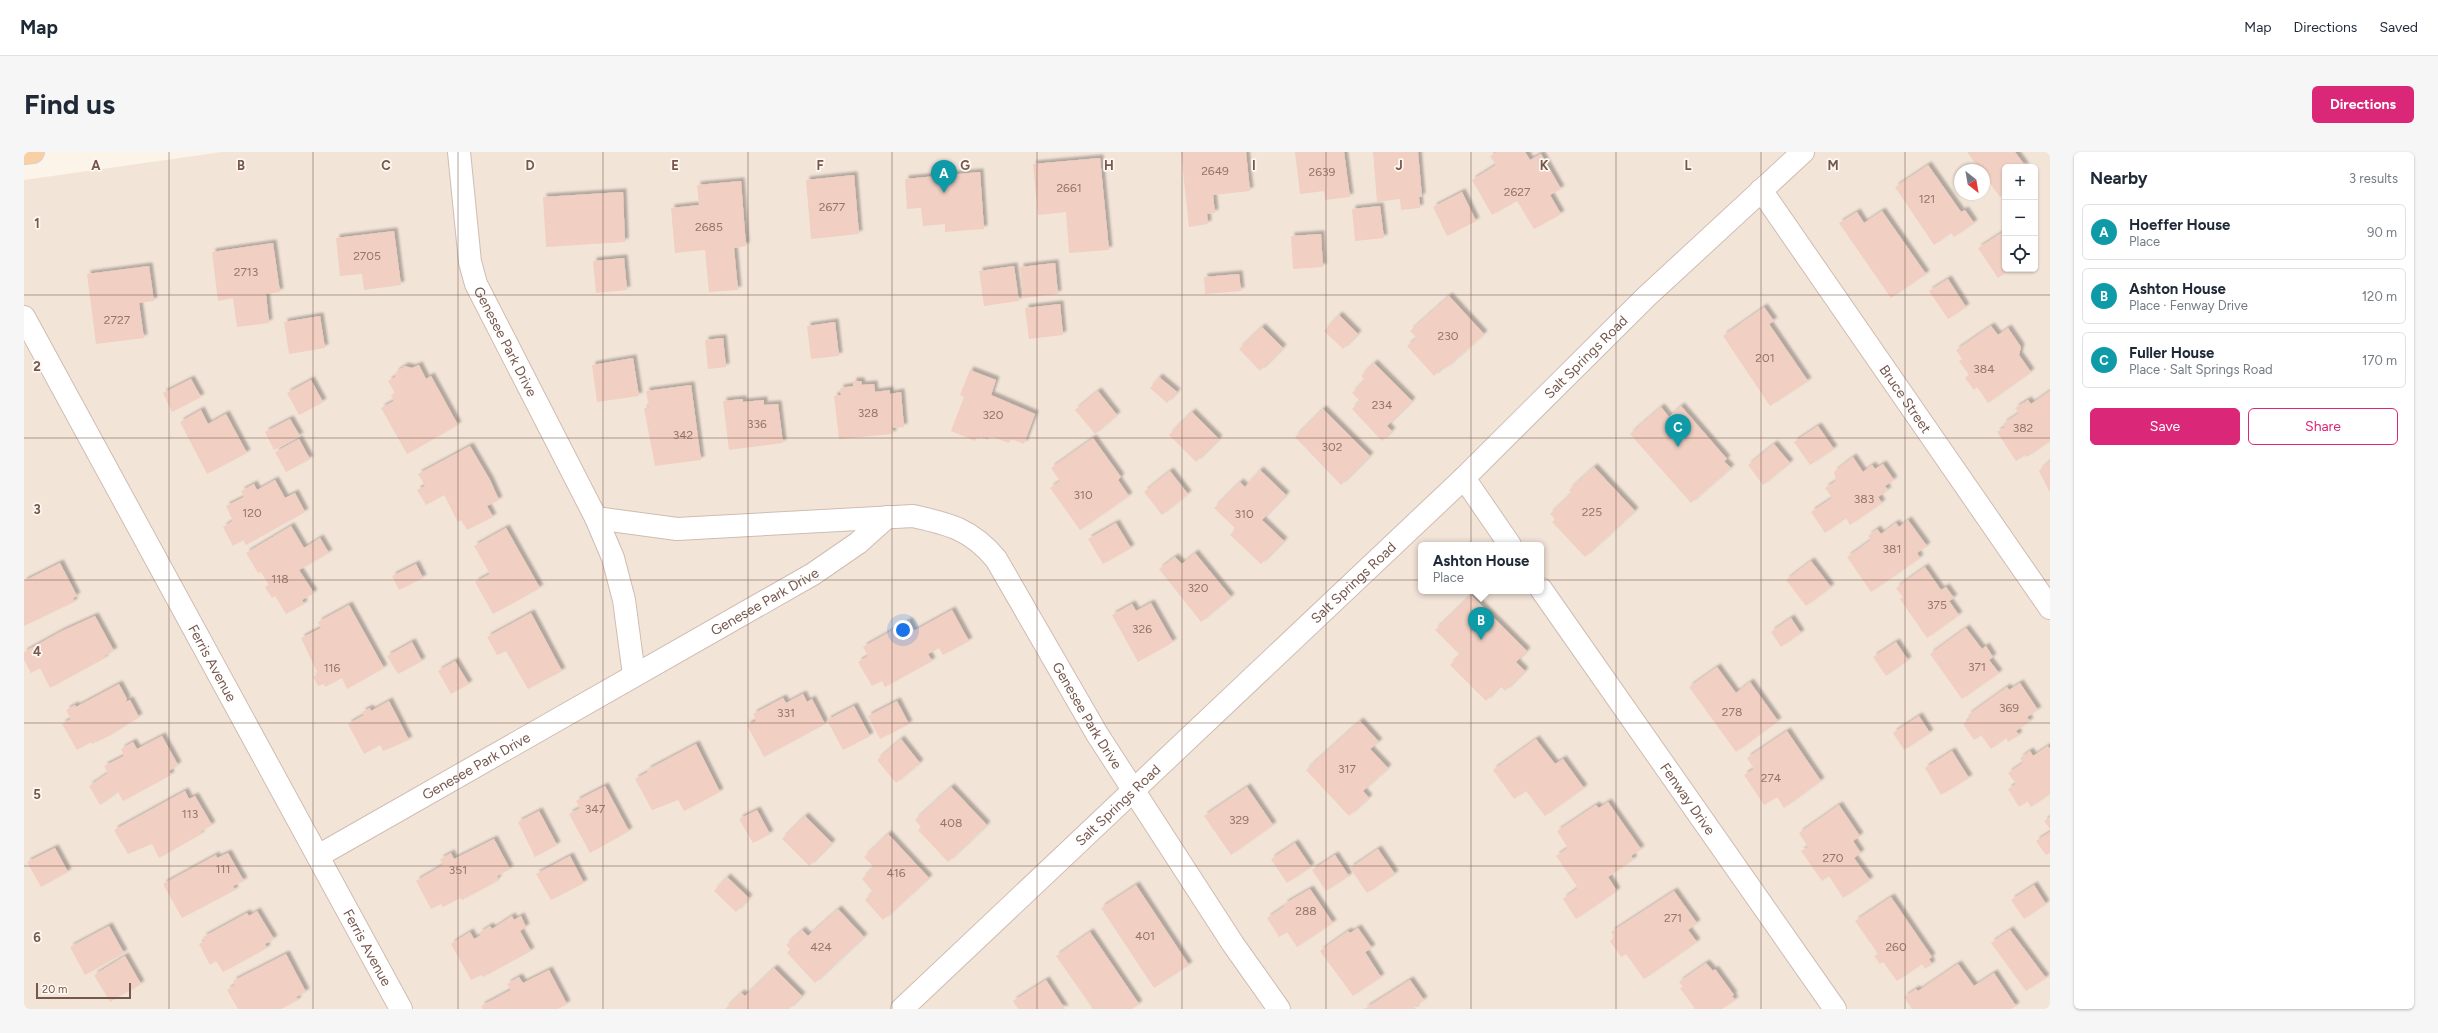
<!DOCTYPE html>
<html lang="en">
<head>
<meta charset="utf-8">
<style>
  :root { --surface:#fff; --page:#f6f6f7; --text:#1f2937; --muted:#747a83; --line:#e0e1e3; --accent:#db2777 }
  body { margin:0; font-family:Figtree,sans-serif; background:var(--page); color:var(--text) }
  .controls { position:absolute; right:12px; top:12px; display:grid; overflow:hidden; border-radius:6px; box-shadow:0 1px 3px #0004 }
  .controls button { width:36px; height:36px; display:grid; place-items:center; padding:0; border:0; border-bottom:1px solid var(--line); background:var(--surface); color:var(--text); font:20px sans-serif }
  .compass { position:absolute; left:1930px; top:12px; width:36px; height:36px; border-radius:50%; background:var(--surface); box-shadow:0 1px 3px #0004; rotate:149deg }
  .scale { position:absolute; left:12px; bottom:10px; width:95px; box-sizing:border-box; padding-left:4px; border:2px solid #76574d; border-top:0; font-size:11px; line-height:14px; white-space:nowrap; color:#76574d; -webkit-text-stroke:3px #fef7f0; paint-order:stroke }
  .you { position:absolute; left:879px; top:478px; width:14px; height:14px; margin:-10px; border:3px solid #fff; border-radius:50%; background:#1a73e8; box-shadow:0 0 0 6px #1a73e833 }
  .badge { display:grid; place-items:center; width:26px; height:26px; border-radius:50%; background:var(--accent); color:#fff; font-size:13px; font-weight:700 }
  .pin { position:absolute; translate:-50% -33px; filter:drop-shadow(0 1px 2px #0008) }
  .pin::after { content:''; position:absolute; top:21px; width:14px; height:12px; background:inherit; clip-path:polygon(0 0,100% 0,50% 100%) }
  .popup { position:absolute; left:1394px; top:390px; width:126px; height:52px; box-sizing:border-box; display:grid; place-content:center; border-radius:6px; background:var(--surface); filter:drop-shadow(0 1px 3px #0005); font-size:13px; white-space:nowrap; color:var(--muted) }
  .popup b { font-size:15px; color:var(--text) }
  .popup::after { content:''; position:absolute; left:50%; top:100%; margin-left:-8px; border:8px solid transparent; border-top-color:var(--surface) }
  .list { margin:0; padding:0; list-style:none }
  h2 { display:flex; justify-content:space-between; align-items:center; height:52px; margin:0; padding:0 16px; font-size:17px }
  h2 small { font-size:13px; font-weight:400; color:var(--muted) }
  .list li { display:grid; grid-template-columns:26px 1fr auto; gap:12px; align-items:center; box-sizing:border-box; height:56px; margin:0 8px 8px; padding:0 8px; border:1px solid var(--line); border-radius:6px }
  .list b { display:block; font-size:15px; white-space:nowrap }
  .list p { margin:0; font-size:13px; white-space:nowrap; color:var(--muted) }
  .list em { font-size:13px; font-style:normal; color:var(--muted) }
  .actions { display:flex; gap:8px; padding:12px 16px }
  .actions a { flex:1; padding:9px 0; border:1px solid var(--accent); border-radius:6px; text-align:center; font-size:14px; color:var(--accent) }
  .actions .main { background:var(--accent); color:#fff }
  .icon { flex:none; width:22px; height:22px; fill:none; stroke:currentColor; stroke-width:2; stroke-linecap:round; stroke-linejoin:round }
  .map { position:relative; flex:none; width:2026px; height:857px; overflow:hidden; border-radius:6px }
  header { display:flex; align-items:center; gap:24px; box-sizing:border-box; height:56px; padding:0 20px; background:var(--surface); border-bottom:1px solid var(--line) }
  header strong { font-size:19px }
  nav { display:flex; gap:22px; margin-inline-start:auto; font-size:14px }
  .intro { display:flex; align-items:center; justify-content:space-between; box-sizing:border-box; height:96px; padding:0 24px }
  h1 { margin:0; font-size:28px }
  .button { padding:10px 18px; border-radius:6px; background:var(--accent); color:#fff; font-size:14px; font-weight:700 }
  main { display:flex; gap:24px; padding:0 24px }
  aside { flex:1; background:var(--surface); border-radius:6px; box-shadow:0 1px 3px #0004 }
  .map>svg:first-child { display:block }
  .residential { fill:#f3e4d8; fill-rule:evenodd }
  .building { fill:#f1cfc2; filter:url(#shadow) }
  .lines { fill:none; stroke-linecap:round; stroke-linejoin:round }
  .minor-casing { stroke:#d0bcb1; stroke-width:24 }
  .major-casing { stroke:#d9d0cd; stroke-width:24 }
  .minor { stroke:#fff; stroke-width:22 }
  .major { stroke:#f8d0a4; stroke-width:22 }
  .grid { fill:none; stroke:#76574d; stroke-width:1; stroke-opacity:0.55 }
  .labels { text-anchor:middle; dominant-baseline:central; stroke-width:3.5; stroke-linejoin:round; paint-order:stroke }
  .number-label { font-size:12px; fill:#95756a }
  .street-label { font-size:14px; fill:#76574d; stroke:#fef7f0 }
  .grid-label { font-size:13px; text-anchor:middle; font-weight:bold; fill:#76574d; stroke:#fef7f0; stroke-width:3.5; stroke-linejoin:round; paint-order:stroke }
</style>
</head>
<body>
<header>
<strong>Map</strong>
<nav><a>Map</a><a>Directions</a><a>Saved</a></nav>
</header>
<div class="intro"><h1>Find us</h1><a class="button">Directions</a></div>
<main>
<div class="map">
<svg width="2026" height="857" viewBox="0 0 2026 857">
  <defs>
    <filter id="shadow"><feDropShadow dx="3.5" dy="-3.5" stdDeviation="1" flood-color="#0004"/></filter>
  </defs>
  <rect width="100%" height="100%" fill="#fcf3e9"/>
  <path class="residential" d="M198 0H2026V857H0V28ZM1981 15H2011V117H1981ZM1936 18H1960V42H1936ZM1397 393H1517V439H1397Z"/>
  <path class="building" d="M1157 0H1222L1226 39 1189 43 1191 61 1183 62 1184 72 1165 75Z
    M1271 0H1320L1326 45 1301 48 1300 39 1276 42Z
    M1349 0H1394L1398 45H1395L1396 56 1377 58 1376 47 1353 50Z
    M1473 0H1501L1506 8 1517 2 1537 37 1526 43 1537 62 1510 77 1493 49 1468 63 1448 28 1472 13 1466 4Z
    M1943 0H1991L2002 15H1981V41L1976 45 1960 23V18H1956Z
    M1076 6 1085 98 1045 101 1042 60 1014 63 1009 12Z
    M1904 13 1937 60 1941 58 1950 71 1930 85 1927 81 1910 93 1871 35Z
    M956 20 960 77 921 80V72L899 74 897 56 883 57 881 27Z
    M830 23 835 82 787 87 782 28Z
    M717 29 722 94 710 96 714 138 685 140 681 98 651 101 647 56 675 53 673 33Z
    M599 40 601 90 522 95 519 45Z
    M1438 40 1452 69 1423 84 1409 55Z
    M1356 54 1360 86 1331 89 1328 57Z
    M1858 59 1902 122 1867 146 1815 71 1833 60 1840 71Z
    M370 79 377 133 340 138 338 122 316 124 312 86Z
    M1979 80 1981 84V117H1987L1974 126 1954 96Z
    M1297 82 1299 115 1269 117 1267 84Z
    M249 91 256 140 242 142 245 171 213 175 209 146 194 149 188 100Z
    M600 106 603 138 572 141 569 109Z
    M1031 111 1034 142 999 146 996 115Z
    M125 114 130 149 115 151 120 186 72 192 63 122Z
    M990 114 995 149 960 154 955 119Z
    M1215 122 1217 139 1181 142 1180 125Z
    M1924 127 1942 155 1924 167 1905 139Z
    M1425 144 1460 182 1421 217 1419 215 1410 224 1383 194 1393 186 1386 179Z
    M1036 152 1039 183 1005 187 1001 156Z
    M1740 155 1750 169 1745 172 1784 229 1746 254 1699 184Z
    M1315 163 1334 182 1319 197 1300 179Z
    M296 164 301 196 265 202 260 170Z
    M811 170 815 204 787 207 783 174Z
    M1967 174 1974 183 1984 176 1997 195 1995 203 2007 220 1964 251 1953 235 1950 238 1941 226 1945 223 1935 209 1938 207 1932 198Z
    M1238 175 1259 196 1236 219 1215 197Z
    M699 186 702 215 684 217 681 188Z
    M609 206 615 244 573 250 568 213Z
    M1350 211 1388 249 1363 274 1368 279 1358 289 1328 257 1336 249 1328 241 1341 228 1337 224Z
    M395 213 402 227 407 224 434 273 383 302 357 256 370 249 367 243 371 241 364 229 371 225 372 220 381 214 388 216Z
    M946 218 972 228 967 243 1011 262 1000 292 987 287 985 291 966 284 964 288 953 284 951 289 927 279 940 245 936 243Z
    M1135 225 1153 240 1143 251 1126 236Z
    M167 227 177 245 148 260 139 241Z
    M287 228 299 250 275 263 263 241Z
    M829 229H837L838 233 850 232 851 240 866 238V242L877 240 880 275 868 276 869 282 815 287 810 244 817 243 816 236 829 234Z
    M667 233 677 308 631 314 620 256H625L622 239Z
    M1074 239 1093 263 1071 282 1051 258Z
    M2026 239V289L2003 305 2001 303 1992 309 1973 280 1981 275 1979 272 1995 261 1991 256 2004 248 2007 252Z
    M719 247V250L740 248V253L754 252 759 291 705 298 699 249Z
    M1657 254 1703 307 1700 309 1707 316 1667 351 1606 282 1637 255 1645 265Z
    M1299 257 1346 304 1317 333 1271 285Z
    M177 258 184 272 202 262 223 301 183 322 156 270Z
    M1168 260 1195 287 1172 310 1145 283Z
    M266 267 276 284 250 298 241 280Z
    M1794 274 1810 297 1786 313 1770 290Z
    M1069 286 1097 325 1094 328 1105 344 1056 378 1026 336 1036 329 1027 316Z
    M275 287 286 307 262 320 251 300Z
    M1750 292 1766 311 1739 333 1724 313Z
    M446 294 466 328 475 348 463 354 469 365 443 378 437 368 434 370 420 343 402 353 393 338 401 334 394 322Z
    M1829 305 1839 320 1848 313 1851 317 1859 312 1870 328 1861 334 1864 338 1854 345 1858 351 1826 373 1822 366 1801 381 1787 360 1808 346 1801 336 1812 329 1810 320Z
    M2026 309V341L2015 319Z
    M1570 315 1611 359 1561 405 1528 370 1531 367 1526 362 1548 341 1545 338Z
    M1236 318 1262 343 1238 368 1260 389 1237 412 1206 383 1212 377 1190 356 1216 330 1221 335Z
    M1146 319 1164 342 1138 363 1120 340Z
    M251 328 261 346 271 341 281 360 222 393 219 388 209 394 199 375 209 369 202 354 220 345 217 339 230 332 233 338Z
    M1884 368 1903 394 1893 401 1896 406 1847 440 1823 405 1847 388 1844 384 1853 377 1857 382 1872 371 1875 375Z
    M1092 371 1107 396 1079 412 1064 387Z
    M267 374 280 396 296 386 305 401 275 418 290 441 278 448 280 452 262 462 251 444 248 446 241 435 245 433 237 420 234 421 222 401Z
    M482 376 516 436 469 462 451 430 466 422 450 394Z
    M1171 401 1207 445 1177 470 1135 417 1151 405 1158 412Z
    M1787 409 1807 435 1782 454 1762 428Z
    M36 411 53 444 49 446 50 450 0 474V429Z
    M392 412 399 426 375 438 368 424Z
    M1901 415 1917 438 1922 435 1930 446 1925 449 1935 463 1903 486 1876 447 1879 445 1872 436Z
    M1447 443 1503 499 1492 510 1501 519 1481 539 1476 534 1462 549 1426 513 1436 503 1411 478Z
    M1127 451 1149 490 1114 510 1088 463 1108 452 1112 459Z
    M325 453 360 516 323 537 318 526 301 535 300 532 294 534 289 525 294 522 277 486 297 476 294 470Z
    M928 458 945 489 919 503 915 496 904 502 908 509 861 535 858 529 848 534 834 510 844 504 839 495 885 469 890 479Z
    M507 461 538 519 504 537 482 499 473 503 463 485Z
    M71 464 90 499 80 504 81 506 26 536 16 516 7 521 0 508V500L38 479Z
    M1767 466 1777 481 1757 495 1747 480Z
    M1942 476 1958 497 1962 494 1969 505 1965 508 1975 521 1938 547 1906 502Z
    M388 490 398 509 374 522 363 504Z
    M1872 490 1884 508 1862 524 1849 505Z
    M431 509 445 532 427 542 414 519Z
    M1693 515 1712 541 1726 530 1754 569 1712 600 1665 535Z
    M1996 531 2014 558 2003 565 2006 569 1992 579 1995 583 1984 590 1982 586 1967 597 1957 583 1950 588 1939 572 1946 567 1944 563 1983 535 1985 538Z
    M95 532 103 547 101 550 106 548 115 565 85 584 68 592 67 590 53 598 38 572 47 567 42 558 51 553 52 555Z
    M779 542 783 550 788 547 801 572 740 605 723 573 732 569 729 562 759 546 762 551Z
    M365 549 385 588 359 599 356 593 340 602 324 572 340 563 338 560 346 556 347 559Z
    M873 549 885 572 856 587 844 564Z
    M830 554 846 584 819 598 803 568Z
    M1895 564 1906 581 1880 598 1869 581Z
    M1336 569 1355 590 1346 597 1364 616 1339 639 1345 646 1325 664 1282 618Z
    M1763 579 1797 629 1760 656 1753 645 1740 653 1720 623 1730 617 1723 606Z
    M138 584 154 613 145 619 147 623 99 649 94 640 76 653 65 634 84 621 80 614 100 604 97 597 109 590 113 597Z
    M877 587 896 611 872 631 853 608Z
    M1512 587 1531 612 1539 607 1560 636 1521 664 1502 639 1490 647 1469 618Z
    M672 592 696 640 660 659 654 648 628 658 611 627 624 620 623 618Z
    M2024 594 2026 597V642L2007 655 2003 649 1995 655 1984 637 1992 632 1984 621 1999 611 1996 606 2006 599 2009 604Z
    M1928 599 1945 626 1917 643 1901 616Z
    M581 634 605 679 566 701 545 662 556 656 552 649Z
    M927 635 963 673 924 710 894 678 897 675 891 668Z
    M1223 635 1249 673 1207 703 1180 664Z
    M161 639 165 647 171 644 188 673 176 680 177 682 135 706 128 692 104 702 90 678Z
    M1584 650 1617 697 1607 704 1610 707 1584 725 1593 739 1552 767 1539 747 1554 736 1532 704 1544 696 1533 679 1572 653 1575 656Z
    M1815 653 1836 684 1829 689 1837 701 1830 706 1846 728 1819 746 1805 724 1798 729 1777 699 1784 695 1775 681Z
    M733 658 746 682 729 691 715 667Z
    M515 659 533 693 511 705 494 670Z
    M781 664 808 691 785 714 758 687Z
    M2026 665V677L2020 669Z
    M2026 680V701L2022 703 2012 689Z
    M864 682 905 726 859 768 841 748 849 740 838 727 850 715 840 705Z
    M470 687 486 717 473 724 474 726 470 731 438 748 436 746 419 755 417 752 407 757 392 729 419 713 416 707 427 701 430 707Z
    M1271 691 1287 715 1263 731 1247 707Z
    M31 696 44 720 17 735 3 710Z
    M1354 697 1371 722 1343 741 1326 716Z
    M204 701 220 729 209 734 211 738 158 766 139 732 192 703 193 706Z
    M1311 703 1325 724 1302 739 1288 718Z
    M546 704 560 731 527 748 512 722Z
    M703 725 725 746 712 760 690 739Z
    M1112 733 1165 813 1130 836 1077 756Z
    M2010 733 2022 752 2000 767 1987 748Z
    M1286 737 1309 771 1273 795 1263 780 1255 785 1243 766 1261 754 1260 752Z
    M1650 739 1673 771 1664 778 1673 790 1620 827 1602 802 1597 805 1586 789 1591 785 1587 780Z
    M1867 745 1908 805 1905 807 1908 812 1901 817 1898 812 1873 829 1859 810 1856 812 1850 804 1854 802 1831 769Z
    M814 757 840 785 791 831 763 801 766 797 762 793 778 778 784 784Z
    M233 759 250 787 241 792 243 796 199 820 192 809 186 813 175 792 181 789 179 785 223 761 225 764Z
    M488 764 490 768 497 764 502 775 496 779 507 799 459 825 457 823 447 828 427 792 446 780 450 787 457 783 455 781 466 774 468 777Z
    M85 774 100 801 61 823 46 795Z
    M1334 776 1348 796 1341 800 1357 825 1329 844 1296 799 1324 779 1326 781Z
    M1986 778 2022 826 2002 839 1967 791Z
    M1066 780 1115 852 1108 857H1069L1032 804Z
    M262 802 282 840 272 845 274 848 257 857H214L203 838 211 833 209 829Z
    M101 804 117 832 86 850 70 823Z
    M1682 811 1689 819 1691 817 1710 843 1708 844 1711 848 1698 857H1671L1656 836 1659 835 1655 830Z
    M1934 812 1950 834 1970 821 1992 854 1987 857H1888L1880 845 1892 837 1894 839Z
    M750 816 778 844 765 857H701L717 841 721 844Z
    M525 818 543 852 534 857H459L457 854 487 838 483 832 495 825 499 831Z
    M1022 828 1041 857H994L989 849Z
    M1386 828 1400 848 1390 855 1392 857H1340Z"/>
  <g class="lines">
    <defs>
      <g id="minor">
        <path id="s1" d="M435 0 446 110 452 132 572 366 589 406 600 448 610 523"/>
        <path id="s2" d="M1737 38 2026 456"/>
        <path id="s3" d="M0 165 377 857"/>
        <path d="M1440 326 1486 393"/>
        <path id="s4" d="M572 366 653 377 889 364C925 372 947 377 972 407L1073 582 1209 792 1255 857"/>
        <path id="s5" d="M1517 437 1811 857"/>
        <path id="s6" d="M294 704 789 422 834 391 863 365"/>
        <path id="s7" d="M878 857 1440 326 1622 145 1779 0"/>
      </g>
      <path id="major" d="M0 1 9 0"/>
    </defs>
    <use href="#minor" class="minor-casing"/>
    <use href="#major" class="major-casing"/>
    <use href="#minor" class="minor"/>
    <use href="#major" class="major"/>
  </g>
  <path class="grid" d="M145 0V857M289 0V857M434 0V857M579 0V857M724 0V857M868 0V857M1013 0V857M1158 0V857M1302 0V857M1447 0V857M1592 0V857M1737 0V857M1881 0V857M0 143H2026M0 286H2026M0 428H2026M0 571H2026M0 714H2026"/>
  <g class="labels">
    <g class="number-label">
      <text x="1191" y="19">2649</text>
      <text x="1298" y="20">2639</text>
      <text x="1045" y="36">2661</text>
      <text x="1493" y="40">2627</text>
      <text x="1903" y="47">121</text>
      <text x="808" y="55">2677</text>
      <text x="685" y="75">2685</text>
      <text x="343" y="104">2705</text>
      <text x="222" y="120">2713</text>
      <text x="93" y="168">2727</text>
      <text x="1424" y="184">230</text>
      <text x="1741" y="206">201</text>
      <text x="1960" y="217">384</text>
      <text x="1358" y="253">234</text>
      <text x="844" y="261">328</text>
      <text x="969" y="263">320</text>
      <text x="733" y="272">336</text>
      <text x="1999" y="276">382</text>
      <text x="659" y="283">342</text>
      <text x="1308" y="295">302</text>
      <text x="1059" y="343">310</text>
      <text x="1840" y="347">383</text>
      <text x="1568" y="360">225</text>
      <text x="228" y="361">120</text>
      <text x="1220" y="362">310</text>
      <text x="1868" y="397">381</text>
      <text x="256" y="427">118</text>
      <text x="1174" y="436">320</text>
      <text x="1913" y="453">375</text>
      <text x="1118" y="477">326</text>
      <text x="1953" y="515">371</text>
      <text x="308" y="516">116</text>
      <text x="1985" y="556">369</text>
      <text x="1708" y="560">278</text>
      <text x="762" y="561">331</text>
      <text x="1323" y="617">317</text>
      <text x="1747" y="626">274</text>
      <text x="571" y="657">347</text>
      <text x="166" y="662">113</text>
      <text x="1215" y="668">329</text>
      <text x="927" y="671">408</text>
      <text x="1809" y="706">270</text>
      <text x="199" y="717">111</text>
      <text x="434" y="718">351</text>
      <text x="872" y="721">416</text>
      <text x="1282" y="759">288</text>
      <text x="1649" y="766">271</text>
      <text x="1121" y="784">401</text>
      <text x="797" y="795">424</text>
      <text x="1872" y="795">260</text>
    </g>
    <g class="street-label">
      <text stroke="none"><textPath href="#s1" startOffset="198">Genesee Park Drive</textPath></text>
      <text stroke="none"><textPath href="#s7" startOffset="945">Salt Springs Road</textPath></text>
      <text stroke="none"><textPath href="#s2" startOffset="254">Bruce Street</textPath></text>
      <text stroke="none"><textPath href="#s7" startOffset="621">Salt Springs Road</textPath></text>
      <text stroke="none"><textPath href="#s6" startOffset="514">Genesee Park Drive</textPath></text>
      <text stroke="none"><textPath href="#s3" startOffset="394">Ferris Avenue</textPath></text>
      <text stroke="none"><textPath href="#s4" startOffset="595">Genesee Park Drive</textPath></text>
      <text stroke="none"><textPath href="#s6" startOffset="182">Genesee Park Drive</textPath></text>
      <text stroke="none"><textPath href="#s5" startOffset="256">Fenway Drive</textPath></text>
      <text stroke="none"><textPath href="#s7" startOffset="297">Salt Springs Road</textPath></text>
      <text stroke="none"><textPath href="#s3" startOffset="718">Ferris Avenue</textPath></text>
    </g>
  </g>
  <g class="grid-label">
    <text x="72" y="18">A</text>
    <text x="217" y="18">B</text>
    <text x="362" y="18">C</text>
    <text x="506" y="18">D</text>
    <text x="651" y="18">E</text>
    <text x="796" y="18">F</text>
    <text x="941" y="18">G</text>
    <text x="1085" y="18">H</text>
    <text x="1230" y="18">I</text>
    <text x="1375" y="18">J</text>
    <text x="1520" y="18">K</text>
    <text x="1664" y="18">L</text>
    <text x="1809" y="18">M</text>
    <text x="13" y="76">1</text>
    <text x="13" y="219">2</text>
    <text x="13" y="362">3</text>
    <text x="13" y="504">4</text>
    <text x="13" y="647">5</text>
    <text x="13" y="790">6</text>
  </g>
</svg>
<div class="controls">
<button>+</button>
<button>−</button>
<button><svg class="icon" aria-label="locate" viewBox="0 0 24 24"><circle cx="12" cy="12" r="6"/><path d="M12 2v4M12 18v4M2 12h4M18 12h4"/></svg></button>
</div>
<svg class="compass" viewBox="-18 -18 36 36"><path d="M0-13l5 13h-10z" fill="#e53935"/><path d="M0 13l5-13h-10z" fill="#747a83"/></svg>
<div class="scale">20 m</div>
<div class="you"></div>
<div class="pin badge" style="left:920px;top:41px;background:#0f9aa8">A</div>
<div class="pin badge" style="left:1457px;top:488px;background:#0f9aa8">B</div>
<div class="popup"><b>Ashton House</b>Place</div>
<div class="pin badge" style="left:1654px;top:295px;background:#0f9aa8">C</div>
</div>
<aside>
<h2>Nearby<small>3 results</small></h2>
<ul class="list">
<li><span class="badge" style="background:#0f9aa8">A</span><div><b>Hoeffer House</b><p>Place</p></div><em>90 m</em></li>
<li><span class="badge" style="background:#0f9aa8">B</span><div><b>Ashton House</b><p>Place · Fenway Drive</p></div><em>120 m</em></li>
<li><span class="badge" style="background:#0f9aa8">C</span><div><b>Fuller House</b><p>Place · Salt Springs Road</p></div><em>170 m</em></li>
</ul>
<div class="actions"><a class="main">Save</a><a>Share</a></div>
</aside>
</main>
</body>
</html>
